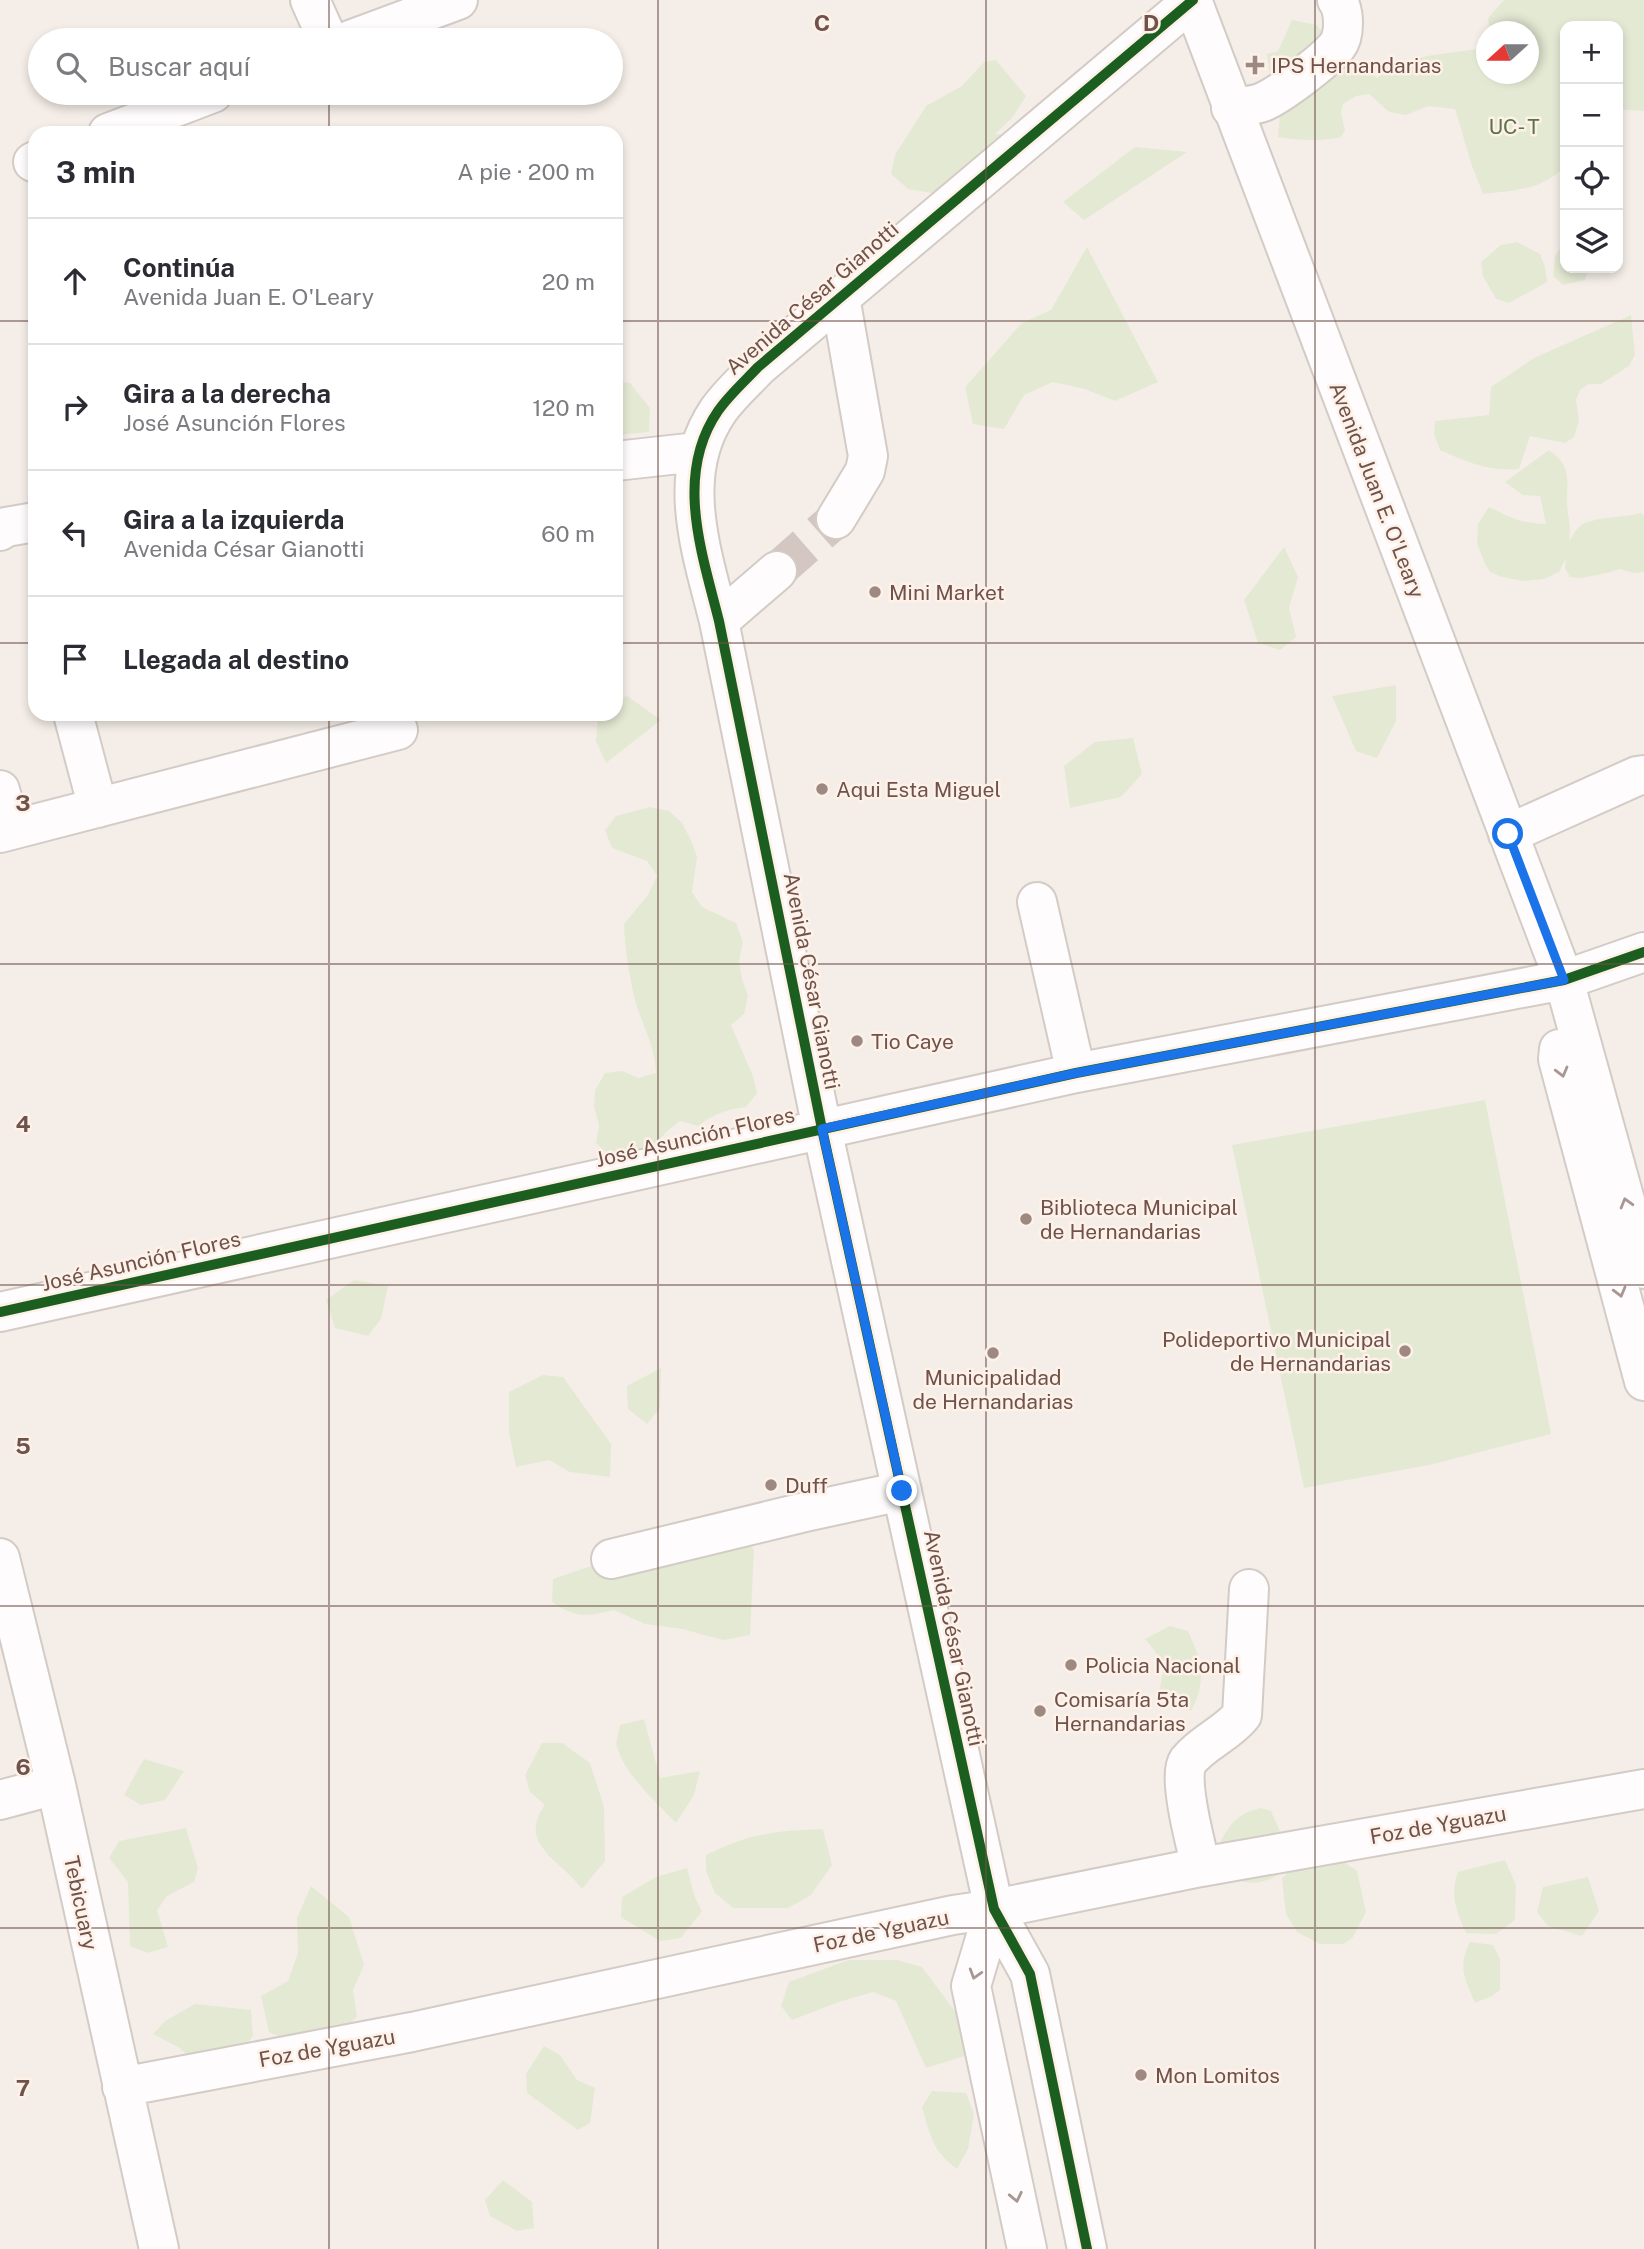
<!DOCTYPE html>
<html lang="es">
<head>
<meta charset="utf-8">
<style>
  :root { --surface:#fff; --page:#f2f2f3; --text:#2b2b33; --muted:#7c7c81; --line:#e1e1e2 }
  body { margin:0; font-family:"Public Sans",sans-serif; background:var(--page); color:var(--text) }
  .controls { position:absolute; right:21px; top:21px; display:grid; overflow:hidden; border-radius:14px; box-shadow:0 4px 10px #0003 }
  .controls button { width:63px; height:63px; display:grid; place-items:center; padding:0; border:0; border-bottom:2px solid var(--line); background:var(--surface); color:var(--text); font:35px sans-serif }
  .compass { position:absolute; left:1476px; top:21px; width:63px; height:63px; border-radius:50%; background:var(--surface); box-shadow:0 4px 10px #0003; rotate:249deg }
  .stop { position:absolute; width:21px; height:21px; margin:-16px; border:5px solid #1a73e8; border-radius:50%; background:#fff }
  .stop.end { background:#1a73e8; border-color:#fff; box-shadow:0 2px 7px #0008 }
  .list { margin:0; padding:0; list-style:none }
  h2 { display:flex; justify-content:space-between; align-items:center; height:91px; margin:0; padding:0 28px; font-size:30px }
  h2 small { font-size:23px; font-weight:400; color:var(--muted) }
  .list li { display:grid; grid-template-columns:46px 1fr auto; gap:21px; align-items:center; box-sizing:border-box; height:126px; padding:0 28px; border-top:2px solid var(--line) }
  .list b { display:block; font-size:26px; white-space:nowrap }
  .list p { margin:0; font-size:23px; white-space:nowrap; color:var(--muted) }
  .list em { font-size:23px; font-style:normal; color:var(--muted) }
  .icon { flex:none; width:38px; height:38px; fill:none; stroke:currentColor; stroke-width:2; stroke-linecap:round; stroke-linejoin:round }
  .map { position:relative; flex:none; width:1644px; height:2249px; overflow:hidden }
  .search { position:absolute; background:var(--surface); box-shadow:0 4px 10px #0003; left:28px; top:28px; width:595px; height:77px; display:flex; align-items:center; gap:18px; box-sizing:border-box; padding:0 24px; border-radius:38px; color:var(--muted); font-size:26px }
  .panel { position:absolute; background:var(--surface); box-shadow:0 4px 10px #0003; left:28px; top:126px; width:595px; height:595px; border-radius:21px }
  .map>svg:first-child { display:block }
  .green { fill:#e4e9d4 }
  .lines { fill:none; stroke-linecap:round; stroke-linejoin:round }
  .minor-tunnel { stroke:#d4c7c1; stroke-width:38; stroke-dasharray:38 19; stroke-linecap:butt }
  .minor-casing { stroke:#d3cbc6; stroke-width:42 }
  .minor { stroke:#fefcfc; stroke-width:38 }
  .cycleway-casing { stroke:#fdf1e8; stroke-width:15 }
  .cycleway { stroke:#1b5e20; stroke-width:10 }
  .oneway { stroke:#a89692 }
  .route { stroke:#1a73e8; stroke-width:9 }
  .grid { fill:none; stroke:#6f524b; stroke-width:2; stroke-opacity:0.55 }
  .poi-dot { fill:#9e8982; stroke:#fdf1e8; stroke-width:2.5 }
  .labels { text-anchor:middle; dominant-baseline:central; stroke-width:5; stroke-linejoin:round; paint-order:stroke }
  .poi-label { font-size:21px; fill:#6f524b; stroke:#fdf1e8; text-anchor:start }
  .park-label { font-size:21px; fill:#5b7345; stroke:#fdf1e8 }
  .street-label { font-size:21px; fill:#6f524b; stroke:#fdf1e8 }
  .grid-label { font-size:23px; text-anchor:middle; font-weight:bold; fill:#6f524b; stroke:#fdf1e8; stroke-width:5; stroke-linejoin:round; paint-order:stroke }
</style>
</head>
<body>
<div class="map">
<svg width="1644" height="2249" viewBox="0 0 1644 2249">
  <rect width="100%" height="100%" fill="#f5eee8"/>
  <path class="green" d="M1504 0H1644V111L1618 109V26H1565V166C1544 190 1512 191 1483 194L1472 166 1455 109 1428 106 1406 115 1394 113 1388 111 1369 94 1356 96 1343 104 1341 113 1345 130 1341 137C1323 142 1296 140 1278 137L1280 114 1271 82 1267 54 1278 51 1292 20 1317 25 1338 53 1334 64 1354 61 1377 78 1388 67 1404 70 1411 61 1427 56 1477 49 1486 53V74H1528V32L1490 31 1488 18Z
    M996 60 1026 96 1012 118 995 134 1031 137 987 202 962 218 944 195 908 189 891 174 895 155 926 106 962 86 984 62Z
    M1135 147 1187 152 1084 220 1063 202Z
    M1565 241V268H1589L1585 280 1563 285 1553 276 1555 256Z
    M1517 242 1540 254 1545 267 1547 282 1509 303 1496 299 1483 276 1481 262 1501 245Z
    M1087 247 1158 382 1115 401 1085 389 1053 382 1024 395 1004 429 973 424 965 387 1022 323 1051 310Z
    M1631 315 1635 355 1629 366 1601 384H1589L1580 390 1576 400 1579 421 1574 437 1565 443 1530 436 1519 469C1491 472 1466 462 1440 450L1434 434 1435 421 1489 415 1491 387 1534 358Z
    M616 382 630 383 650 408 649 432 616 435Z
    M1549 450C1569 465 1568 474 1567 498 1566 513 1572 523 1569 541 1572 537 1575 531 1579 527 1590 516 1625 518 1642 513L1644 517V572L1634 573 1619 569 1607 573 1581 578 1570 577 1565 568 1566 558 1559 572 1544 579 1523 581 1502 577 1490 572 1485 564 1477 543 1478 524 1489 507C1512 518 1519 523 1546 524L1540 496 1523 495 1505 482Z
    M1284 547 1298 577 1289 608 1296 637 1280 650 1258 643 1244 600Z
    M1396 685V721L1377 758 1356 751 1332 696Z
    M627 696 661 720 606 763 596 741 598 715 616 714V703Z
    M1133 738 1142 774 1121 797 1070 808 1064 766 1095 742Z
    M650 807 669 811 682 823 691 840 697 857 692 892 702 907 736 923 743 942 739 961 742 979 748 996 744 1014 731 1025 753 1076 757 1093 746 1107C727 1109 714 1114 698 1126L680 1121 666 1132 643 1160C620 1162 612 1159 596 1143L599 1125 594 1107 595 1090 605 1073 622 1071 639 1078 656 1073C655 1046 642 1025 635 1000 629 975 625 949 624 924L648 895 657 876 647 861 612 848 605 830 616 816Z
    M1485 1100 1551 1434 1429 1465 1304 1488 1232 1145Z
    M354 1280 388 1286 381 1319 368 1336 335 1328 326 1300Z
    M661 1368 660 1408 647 1424 628 1409 627 1386Z
    M543 1375 563 1377 611 1444 610 1477 570 1472 549 1460 516 1467 509 1432V1392Z
    M738 1525 754 1550 750 1635 723 1640 682 1629 645 1624 614 1610C587 1617 576 1618 552 1602L553 1579 594 1565Z
    M1170 1626 1188 1631C1202 1661 1207 1681 1191 1711L1158 1697 1165 1664 1145 1639Z
    M644 1719 660 1778 700 1771 694 1795 676 1823C655 1801 626 1776 617 1747 615 1741 619 1732 620 1725Z
    M542 1743H562L590 1763 604 1807 605 1861 582 1889C562 1861 516 1844 545 1805L530 1792 525 1775Z
    M144 1759 184 1771 165 1800 141 1805 124 1795Z
    M1261 1808 1271 1811 1281 1834 1283 1872C1268 1883 1240 1890 1228 1870 1223 1863 1222 1851 1220 1843 1230 1823 1239 1813 1261 1808Z
    M186 1828 198 1868 194 1882 167 1896 157 1910 168 1947 147 1953 130 1946 128 1882 109 1858 119 1841Z
    M823 1829 832 1865 811 1895 788 1908H733L715 1893 706 1871V1855C751 1833 774 1831 823 1829Z
    M1337 1857 1357 1871 1366 1912 1353 1937 1344 1944H1320L1297 1932 1286 1914 1282 1878 1300 1862Z
    M1505 1860 1516 1885 1515 1920 1496 1934 1466 1933C1457 1912 1449 1895 1458 1872Z
    M687 1868 695 1898 702 1911 681 1938 660 1941 621 1917 622 1897 656 1877Z
    M1588 1877 1599 1911 1582 1936 1548 1926 1537 1912 1543 1887Z
    M311 1886 349 1917 364 1965 353 1990 357 2016 328 2049 290 2041 269 2032 261 1996 288 1981 298 1953 297 1918Z
    M1470 1942 1493 1945 1500 1959V1990L1492 1996 1475 2003C1465 1979 1457 1968 1470 1942Z
    M848 1960H897L922 1967 984 2050 926 2068 896 2001 873 1992 839 2002 792 2020 781 2006 789 1982Z
    M195 2004 251 2010 253 2035 234 2067 202 2071 180 2048 153 2034 165 2021Z
    M544 2046 560 2055 577 2080 595 2088 590 2123 578 2130 527 2093 526 2074Z
    M932 2091 966 2093 974 2114 968 2149 957 2169C932 2150 931 2137 922 2107Z
    M503 2180 532 2202 534 2228 517 2231 490 2216 485 2200Z"/>
  <g class="lines">
    <path class="minor-tunnel" d="M777 571 836 519"/>
    <defs>
      <path id="minor" d="M310 0 328 40
        M1192 0 1564 980 1644 1269
        M350 40 458 0
        M1231 108C1241 106 1254 106 1263 102 1281 94 1325 61 1337 46 1345 36 1345 11 1337 0
        M108 133 213 93
        M33 162 35 161
        M616 461 697 452
        M836 519 865 471 868 456 840 297
        M0 531 6 527 35 522
        M719 621 777 571
        M73 714 98 808
        M0 790 11 830
        M0 833 398 730
        M1508 834 1637 776 1644 775
        M1037 902 1076 1073
        M1559 1049 1558 1059 1644 1381
        M0 1312 1076 1073 1564 980 1644 952
        M0 1558 56 1785 159 2249
        M611 1559 805 1512 902 1491
        M0 1800 56 1785
        M1201 1867C1196 1846 1177 1776 1188 1761 1203 1742 1227 1734 1242 1715L1249 1589
        M994 1909 971 1986 1027 2249
        M122 2087 412 2032 953 1915 994 1909 1201 1867 1644 1789
        M1087 2249 1030 1974 994 1909 822 1129 719 621C702 553 674 475 718 411 729 395 745 381 758 367L1193 0"/>
    </defs>
    <use href="#minor" class="minor-casing"/>
    <use href="#minor" class="minor"/>
    <defs>
      <path id="cycleway" d="M0 1312 1076 1073 1564 980 1644 952
        M1087 2249 1030 1974 994 1909 822 1129 719 621C702 553 674 475 718 411 729 395 745 381 758 367L1193 0"/>
    </defs>
    <use href="#cycleway" class="cycleway-casing"/>
    <use href="#cycleway" class="cycleway"/>
  </g>
  <defs><path id="oneway-chevron" d="M-2-3.5L2.5 0L-2 3.5" fill="none" stroke-width="1.6" stroke-linecap="round" stroke-linejoin="round" transform="scale(1.75)"/></defs>
  <g class="oneway">
    <use href="#oneway-chevron" transform="translate(1562 1072) rotate(75)"/>
    <use href="#oneway-chevron" transform="translate(1626 1203) rotate(-106)"/>
    <use href="#oneway-chevron" transform="translate(1620 1292) rotate(75)"/>
    <use href="#oneway-chevron" transform="translate(975 1974) rotate(107)"/>
    <use href="#oneway-chevron" transform="translate(1016 2197) rotate(78)"/>
  </g>
  <g class="lines">
    <path class="route" d="M902 1491 822 1129 1076 1073 1564 980 1508 834"/>
  </g>
  <path class="grid" d="M329 0V40M658 0V2249M986 0V2249M1315 0V2249M329 93V133M0 321H35M616 321H1644M0 643H35M616 643H1644M329 714V2249M0 964H1644M0 1285H1644M0 1606H1644M0 1928H1644"/>
  <g class="poi-dot">
    <path d="M1251.5 54.5h7v7h7v7h-7v7h-7v-7h-7v-7h7z"/>
    <circle cx="875" cy="592" r="7"/>
    <circle cx="822" cy="789" r="7"/>
    <circle cx="857" cy="1041" r="7"/>
    <circle cx="1026" cy="1219" r="7"/>
    <circle cx="1405" cy="1351" r="7"/>
    <circle cx="993" cy="1353" r="7"/>
    <circle cx="771" cy="1485" r="7"/>
    <circle cx="1071" cy="1665" r="7"/>
    <circle cx="1040" cy="1711" r="7"/>
    <circle cx="1141" cy="2075" r="7"/>
  </g>
  <g class="labels">
    <g class="poi-label">
      <text x="1271" y="65">IPS Hernandarias</text>
      <text x="889" y="592">Mini Market</text>
      <text x="836" y="789">Aqui Esta Miguel</text>
      <text x="871" y="1041">Tio Caye</text>
      <text x="1040" y="1207">Biblioteca Municipal<tspan x="1040" dy="24">de Hernandarias</tspan></text>
      <text x="1391" y="1339" text-anchor="end">Polideportivo Municipal<tspan x="1391" dy="24">de Hernandarias</tspan></text>
      <text x="993" y="1377" text-anchor="middle">Municipalidad<tspan x="993" dy="24">de Hernandarias</tspan></text>
      <text x="785" y="1485">Duff</text>
      <text x="1085" y="1665">Policia Nacional</text>
      <text x="1054" y="1699">Comisaría 5ta<tspan x="1054" dy="24">Hernandarias</tspan></text>
      <text x="1155" y="2075">Mon Lomitos</text>
    </g>
    <g class="park-label">
      <text x="1514" y="126">UC- T</text>
    </g>
    <g class="street-label">
      <text transform="translate(812 298) rotate(-41)">Avenida César Gianotti</text>
      <text transform="translate(1377 490) rotate(69)">Avenida Juan E. O'Leary</text>
      <text transform="translate(812 981) rotate(79)">Avenida César Gianotti</text>
      <text transform="translate(695 1137) rotate(-13)">José Asunción Flores</text>
      <text transform="translate(141 1261) rotate(-13)">José Asunción Flores</text>
      <text transform="translate(954 1638) rotate(78)">Avenida César Gianotti</text>
      <text transform="translate(1438 1825) rotate(-10)">Foz de Yguazu</text>
      <text transform="translate(81 1903) rotate(78)">Tebicuary</text>
      <text transform="translate(881 1931) rotate(-12)">Foz de Yguazu</text>
      <text transform="translate(327 2048) rotate(-10)">Foz de Yguazu</text>
    </g>
  </g>
  <g class="grid-label">
    <text x="822" y="31">C</text>
    <text x="1151" y="31">D</text>
    <text x="23" y="811">3</text>
    <text x="23" y="1132">4</text>
    <text x="23" y="1454">5</text>
    <text x="23" y="1775">6</text>
    <text x="23" y="2096">7</text>
  </g>
</svg>
<div class="controls">
<button>+</button>
<button>−</button>
<button><svg class="icon" aria-label="locate" viewBox="0 0 24 24"><circle cx="12" cy="12" r="6"/><path d="M12 2v4M12 18v4M2 12h4M18 12h4"/></svg></button>
<button><svg class="icon" aria-label="layers" viewBox="0 0 24 24"><path d="M12 4l9 5-9 5-9-5zM3 14l9 5 9-5"/></svg></button>
</div>
<svg class="compass" viewBox="-18 -18 36 36"><path d="M0-13l5 13h-10z" fill="#e53935"/><path d="M0 13l5-13h-10z" fill="#7c7c81"/></svg>
<div class="stop" style="left:1508px;top:834px"></div>
<div class="stop end" style="left:902px;top:1491px"></div>
<div class="search"><svg class="icon" aria-label="search" viewBox="0 0 24 24"><circle cx="10" cy="10" r="6"/><path d="M15 15l6 6"/></svg>Buscar aquí</div>
<section class="panel">
<h2>3 min<small>A pie · 200 m</small></h2>
<ul class="list">
<li><svg class="icon" aria-label="ahead" viewBox="0 0 24 24"><path d="M12 20V5M6 11l6-6 6 6"/></svg><div><b>Continúa</b><p>Avenida Juan E. O'Leary</p></div><em>20 m</em></li>
<li><svg class="icon" aria-label="right" viewBox="0 0 24 24"><path d="M7 20v-9h11M14 6l5 5-5 5"/></svg><div><b>Gira a la derecha</b><p>José Asunción Flores</p></div><em>120 m</em></li>
<li><svg class="icon" aria-label="left" viewBox="0 0 24 24"><path d="M17 20v-9H6M10 6l-5 5 5 5"/></svg><div><b>Gira a la izquierda</b><p>Avenida César Gianotti</p></div><em>60 m</em></li>
<li><svg class="icon" aria-label="arrive" viewBox="0 0 24 24"><path d="M6 21V4h12l-3 4 3 4H6"/></svg><div><b>Llegada al destino</b></div></li>
</ul>
</section>
</div>
</body>
</html>
